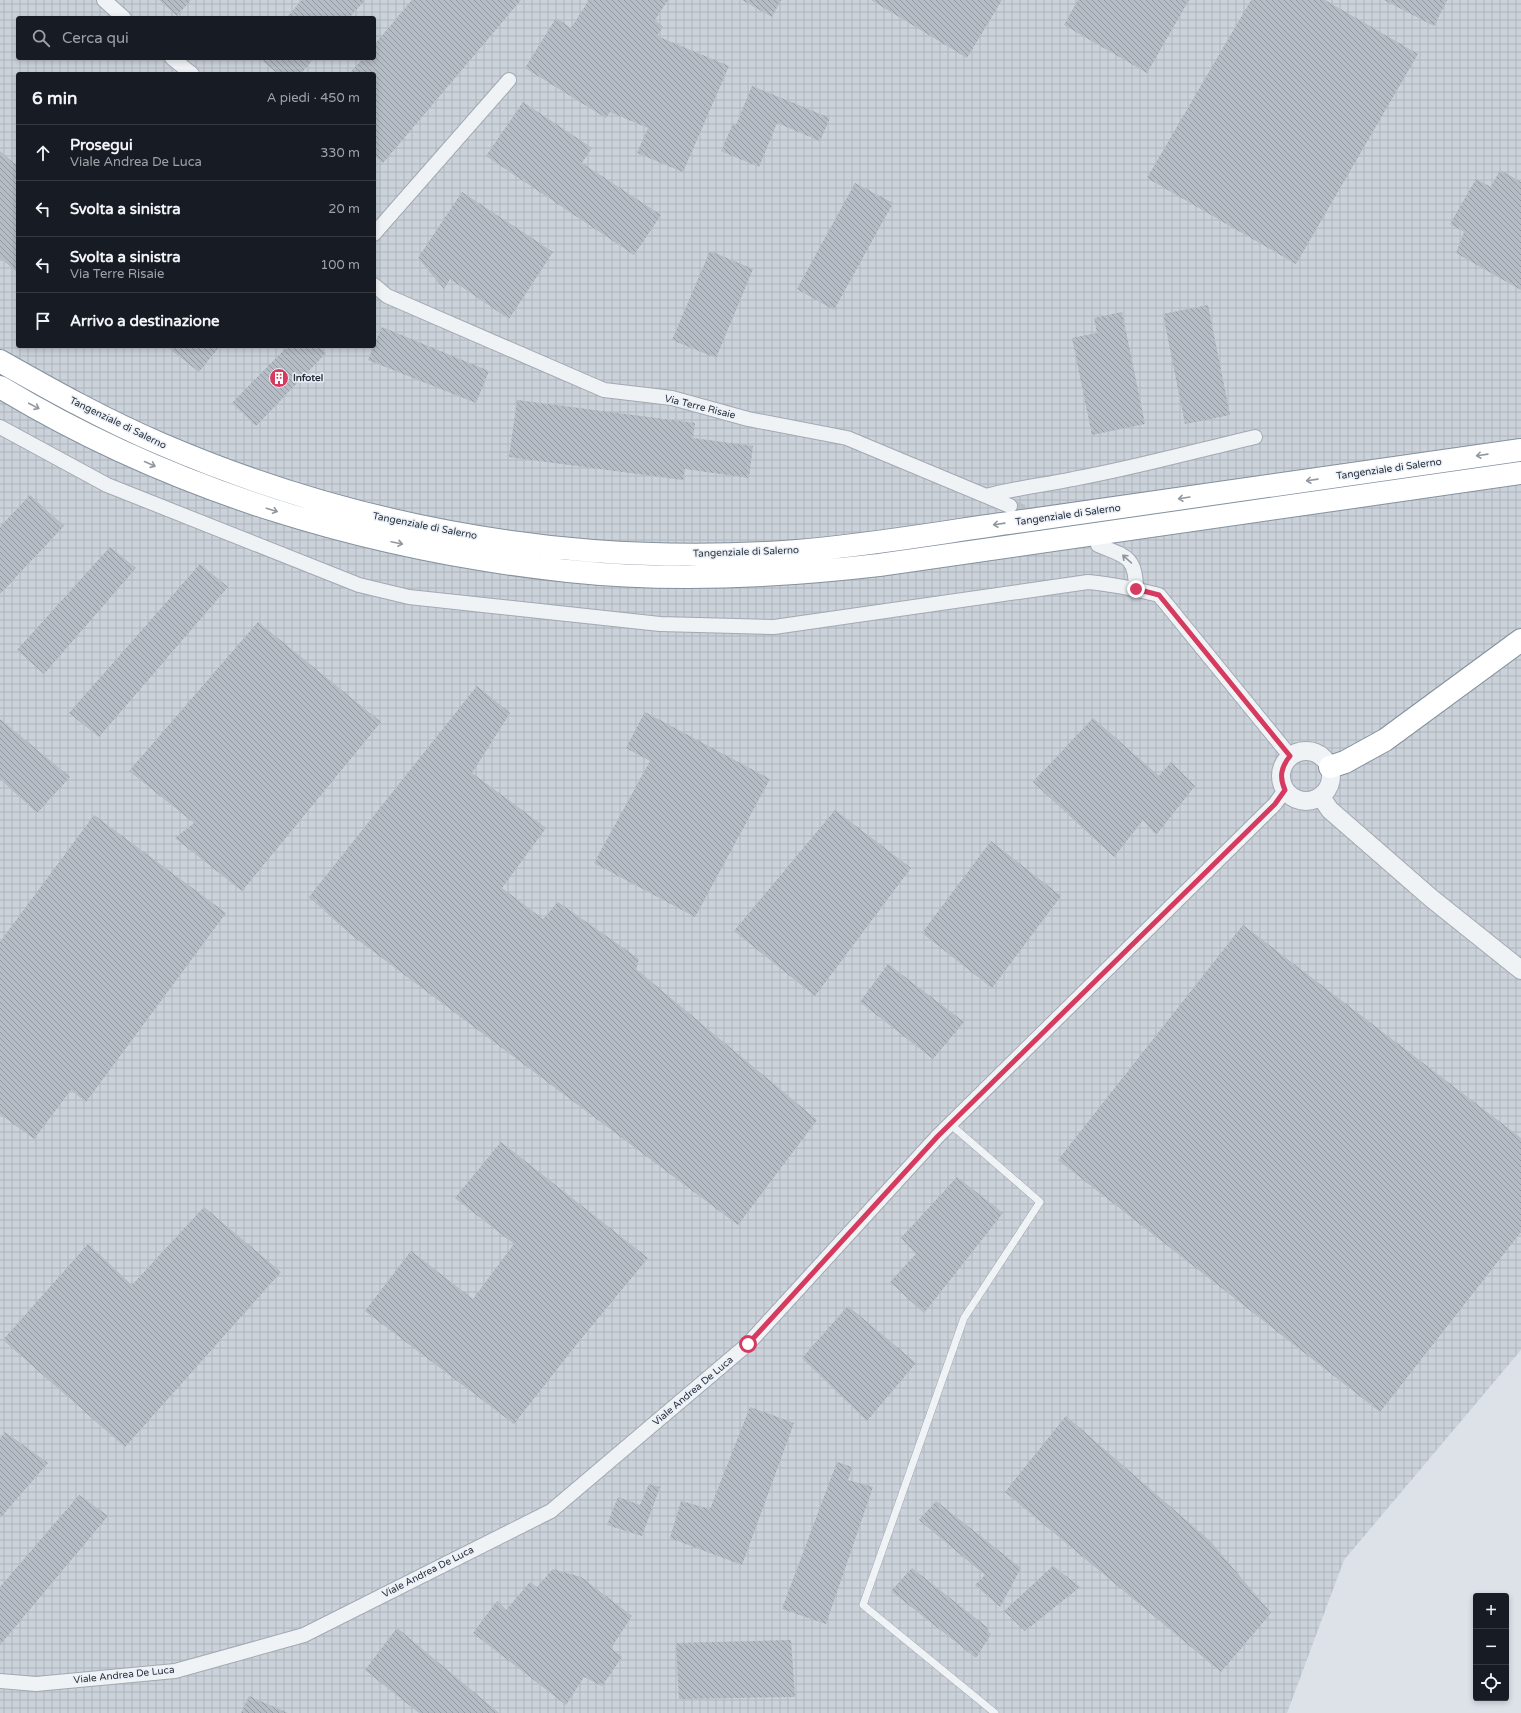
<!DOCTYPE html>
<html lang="it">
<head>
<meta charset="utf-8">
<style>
  :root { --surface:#171b24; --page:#20242c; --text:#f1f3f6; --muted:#9ea1a6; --line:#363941 }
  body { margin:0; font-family:"Varela Round",sans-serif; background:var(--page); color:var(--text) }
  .controls { position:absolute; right:12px; bottom:12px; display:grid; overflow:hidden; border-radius:4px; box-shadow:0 2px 6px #0003 }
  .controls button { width:36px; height:36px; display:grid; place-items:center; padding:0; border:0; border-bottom:1px solid var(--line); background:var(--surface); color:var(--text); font:20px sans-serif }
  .stop { position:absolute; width:12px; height:12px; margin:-9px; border:3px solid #d63a5f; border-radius:50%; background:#fff }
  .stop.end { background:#d63a5f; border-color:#fff; box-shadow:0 1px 4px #0008 }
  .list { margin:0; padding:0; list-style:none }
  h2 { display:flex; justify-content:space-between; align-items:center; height:52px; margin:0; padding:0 16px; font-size:17px }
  h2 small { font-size:13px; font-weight:400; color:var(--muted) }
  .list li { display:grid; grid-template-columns:26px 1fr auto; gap:12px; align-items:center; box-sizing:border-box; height:56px; padding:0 16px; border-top:1px solid var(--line) }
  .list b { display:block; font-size:15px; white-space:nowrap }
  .list p { margin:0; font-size:13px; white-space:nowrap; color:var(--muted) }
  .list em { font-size:13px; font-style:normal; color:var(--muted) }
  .icon { flex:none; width:22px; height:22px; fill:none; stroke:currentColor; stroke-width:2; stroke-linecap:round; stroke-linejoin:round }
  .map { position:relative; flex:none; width:1521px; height:1713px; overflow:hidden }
  .search { position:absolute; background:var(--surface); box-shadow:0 2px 6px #0003; left:16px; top:16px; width:360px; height:44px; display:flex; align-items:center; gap:10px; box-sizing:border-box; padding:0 14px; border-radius:4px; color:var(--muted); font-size:15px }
  .panel { position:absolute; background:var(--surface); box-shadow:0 2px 6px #0003; left:16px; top:72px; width:360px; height:276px; border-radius:4px }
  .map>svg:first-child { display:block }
  .industrial { fill:url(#industrial-grid); fill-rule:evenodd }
  .building { fill:url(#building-back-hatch) }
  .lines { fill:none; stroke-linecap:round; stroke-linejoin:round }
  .minor-tunnel { stroke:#b8bfc6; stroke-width:14; stroke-dasharray:14 7; stroke-linecap:butt }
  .service-casing { stroke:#a2a9b2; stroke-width:8 }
  .minor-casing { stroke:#a2a9b2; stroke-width:16 }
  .tertiary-casing { stroke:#a2a9b2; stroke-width:20 }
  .trunk-casing { stroke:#84919f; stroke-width:24 }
  .service { stroke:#f0f3f6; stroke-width:7 }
  .minor { stroke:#f0f3f6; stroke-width:14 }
  .tertiary { stroke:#f0f3f6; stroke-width:18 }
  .trunk { stroke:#fff; stroke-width:22 }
  .oneway { stroke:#9298a0 }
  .oneway2 { stroke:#8b929b }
  .route { stroke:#d63a5f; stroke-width:5 }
  .labels { text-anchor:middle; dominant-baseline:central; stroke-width:3; stroke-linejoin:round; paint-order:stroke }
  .poi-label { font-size:10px; font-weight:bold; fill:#263140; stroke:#edf1f6; text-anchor:start }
  .street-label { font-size:10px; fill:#263140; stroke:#edf1f6 }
</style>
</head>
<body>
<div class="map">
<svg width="1521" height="1713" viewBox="0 0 1521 1713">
  <defs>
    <pattern id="industrial-grid" width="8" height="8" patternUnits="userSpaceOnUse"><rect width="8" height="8" fill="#cbd2da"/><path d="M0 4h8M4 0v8" fill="none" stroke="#aeb5bc"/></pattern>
    <pattern id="building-back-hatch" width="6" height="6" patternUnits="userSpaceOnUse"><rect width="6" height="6" fill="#b4bcc5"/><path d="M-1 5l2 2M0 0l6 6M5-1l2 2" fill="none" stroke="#9299a1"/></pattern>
  </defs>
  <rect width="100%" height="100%" fill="#dde2e8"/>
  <path class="industrial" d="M0 0H1521V1350L1344 1560 1287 1713H0ZM18 18H374V58H18ZM18 74H374V346H18Z"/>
  <path class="building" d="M159 0H191L177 16Z
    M302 0H365L349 18H286Z
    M412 0H521L383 163 374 155V74H349L363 58H374V45Z
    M589 0H668L655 20 663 27 657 36 729 66 683 172 637 153 648 128 610 112 606 118 525 68 556 18 571 28Z
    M742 0H781L772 17Z
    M871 0H1002L967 58Z
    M1078 0H1189L1147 73 1064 25Z
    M1251 0H1325L1418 54 1296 264 1147 178Z
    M1384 0H1447L1434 26Z
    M259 58H314L301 74H278Z
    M752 86 830 118 820 141 777 123 759 167 721 151 733 124 736 125Z
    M523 102 592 148 582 163 661 215 634 255 486 156Z
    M0 151 18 167V273L0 258Z
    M1500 170 1521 182V290L1456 253 1464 232 1450 224 1476 179 1491 187Z
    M855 183 893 203 834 310 797 289Z
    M462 192 553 252 509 319 450 279 444 289 418 258Z
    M710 251 753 269 716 358 672 340Z
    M1208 305 1230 415 1185 424 1163 314Z
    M1122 312 1145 424 1092 435 1072 338 1097 333 1094 318Z
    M382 327 489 371 476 403 368 360Z
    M166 346H220L199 372Z
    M288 346H319L326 353 256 426 232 403Z
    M517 400 695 423 693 438 753 446 749 478 685 469 683 480 509 457Z
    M30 495 64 526 0 594V527Z
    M110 547 136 568 44 674 17 650Z
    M200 564 228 587 99 737 69 713Z
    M258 622 381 722 242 891 175 838 194 823 129 771Z
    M477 686 510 713 472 773 546 828 502 888 543 919 558 902 639 959 636 969 817 1120 738 1225 350 934 309 897Z
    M645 712 770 779 695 917 594 863 650 761 626 748Z
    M1093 718 1159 776 1171 762 1195 786 1156 835 1143 820 1114 857 1033 782Z
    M0 719 70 777 37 813 0 779Z
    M835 810 911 868 815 996 734 931Z
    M94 815 226 913 86 1102 71 1090 34 1139 0 1114V942Z
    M991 841 1061 896 992 988 922 933Z
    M1243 925 1521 1138V1232L1380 1412 1058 1160Z
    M888 964 964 1022 933 1059 860 1002Z
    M501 1142 648 1258 576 1345 514 1424 365 1311 411 1251 473 1299 514 1244 455 1198Z
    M957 1177 1003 1213 924 1313 890 1282 916 1254 901 1238Z
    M204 1207 281 1272 125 1447 3 1340 88 1244 132 1285Z
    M848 1306 916 1363 867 1421 802 1358Z
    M750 1407 794 1423 742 1565 670 1538 681 1501 710 1509Z
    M1066 1416 1210 1541 1271 1613 1221 1672 1005 1492Z
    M5 1432 48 1463 0 1518V1439Z
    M837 1462 852 1467 848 1480 873 1487 826 1624 782 1609Z
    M649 1484 660 1487 642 1536 607 1525 618 1497 640 1505Z
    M79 1495 108 1516 0 1645V1587Z
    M936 1501 1021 1568 1000 1607 975 1585 985 1575 919 1520Z
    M1053 1566 1080 1587 1025 1631 1004 1611Z
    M912 1568 988 1628 987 1631 991 1634 976 1658 891 1591Z
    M553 1569 581 1577 632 1616 611 1648 622 1657 602 1686 584 1677 566 1705 473 1633 497 1601 506 1610 530 1582 537 1587Z
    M397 1628 499 1713H419L365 1670Z
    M791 1640 795 1697 679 1699 676 1643Z
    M249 1696 288 1713H241Z"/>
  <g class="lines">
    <path class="minor-tunnel" d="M1010 506 1077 536"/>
    <defs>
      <path id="service" d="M950 1124 1040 1202 964 1318 863 1605 995 1713"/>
      <path id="minor" d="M104 0 124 18
        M172 58 192 74
        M374 234 509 80
        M374 285 387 296 604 390 672 398 748 419 847 438 1010 506
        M0 427 107 485 359 585 409 597 660 624 774 627 1088 582C1112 584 1135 589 1159 595L1290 756
        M986 496C1015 488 1044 485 1073 479 1134 468 1195 451 1255 437
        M1098 545C1125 556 1136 556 1136 589
        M0 1681 36 1684 175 1671 304 1635 551 1511 748 1344 938 1136 1275 804 1285 790"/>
      <path id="tertiary" d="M1281 776a25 25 0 1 1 50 0a25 25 0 1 1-50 0Z
        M1321 797 1330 810 1431 898 1521 970"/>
      <path id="trunk" d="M0 361C53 391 105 420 161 444 298 503 444 539 593 551 661 556 730 556 797 551 873 545 948 531 1023 521 1189 498 1355 473 1521 450
        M0 387C172 491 369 550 568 571 671 582 776 577 879 565L1521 473
        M1330 767 1345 762 1385 740 1521 640"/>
    </defs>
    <use href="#service" class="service-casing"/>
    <use href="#minor" class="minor-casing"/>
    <use href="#tertiary" class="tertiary-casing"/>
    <use href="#trunk" class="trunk-casing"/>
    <use href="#service" class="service"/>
    <use href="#minor" class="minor"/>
    <use href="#tertiary" class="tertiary"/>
    <use href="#trunk" class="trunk"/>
  </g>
  <defs><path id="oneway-shaft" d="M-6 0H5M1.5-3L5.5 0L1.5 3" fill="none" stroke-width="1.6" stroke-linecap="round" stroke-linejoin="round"/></defs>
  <g class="oneway">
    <use href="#oneway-shaft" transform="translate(34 406) rotate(28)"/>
    <use href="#oneway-shaft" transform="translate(1482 455) rotate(172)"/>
    <use href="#oneway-shaft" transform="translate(150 464) rotate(24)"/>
    <use href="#oneway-shaft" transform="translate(1312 480) rotate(172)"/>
    <use href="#oneway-shaft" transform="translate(1184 498) rotate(171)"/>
    <use href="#oneway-shaft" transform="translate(272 510) rotate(17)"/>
    <use href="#oneway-shaft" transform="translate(999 524) rotate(172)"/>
    <use href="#oneway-shaft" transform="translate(397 543) rotate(12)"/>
  </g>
  <use class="oneway2" href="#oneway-shaft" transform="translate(1127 559) rotate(-138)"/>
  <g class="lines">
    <path class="route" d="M748 1344 938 1136 1275 804 1285 790C1279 777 1281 767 1290 756L1159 595 1136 589"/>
  </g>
  <defs>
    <symbol id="building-disc" viewBox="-11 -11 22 22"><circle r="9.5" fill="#d63a5f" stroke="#edf1f6"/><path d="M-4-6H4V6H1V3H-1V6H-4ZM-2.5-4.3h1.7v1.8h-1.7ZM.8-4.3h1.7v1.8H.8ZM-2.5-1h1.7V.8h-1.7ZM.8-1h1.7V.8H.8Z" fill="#fff"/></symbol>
  </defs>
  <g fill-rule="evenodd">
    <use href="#building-disc" x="268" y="367" width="22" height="22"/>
  </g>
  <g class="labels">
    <g class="poi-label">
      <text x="293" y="378">Infotel</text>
    </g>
    <g class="street-label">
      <text transform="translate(700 407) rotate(14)">Via Terre Risaie</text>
      <text transform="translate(118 423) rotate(26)">Tangenziale di Salerno</text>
      <text transform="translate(1389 469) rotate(-8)">Tangenziale di Salerno</text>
      <text transform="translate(1068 515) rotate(-8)">Tangenziale di Salerno</text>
      <text transform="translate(425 526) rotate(11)">Tangenziale di Salerno</text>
      <text transform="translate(746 552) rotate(-2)">Tangenziale di Salerno</text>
      <text transform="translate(693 1391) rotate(-40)">Viale Andrea De Luca</text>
      <text transform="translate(428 1572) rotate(-27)">Viale Andrea De Luca</text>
      <text transform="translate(124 1675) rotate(-6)">Viale Andrea De Luca</text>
    </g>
  </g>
</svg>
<div class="controls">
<button>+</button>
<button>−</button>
<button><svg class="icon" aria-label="locate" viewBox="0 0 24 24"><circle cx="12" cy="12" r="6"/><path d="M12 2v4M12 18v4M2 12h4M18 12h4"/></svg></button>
</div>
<div class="stop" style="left:748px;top:1344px"></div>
<div class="stop end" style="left:1136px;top:589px"></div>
<div class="search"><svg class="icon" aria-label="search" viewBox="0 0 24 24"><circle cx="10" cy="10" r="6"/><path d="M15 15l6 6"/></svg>Cerca qui</div>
<section class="panel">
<h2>6 min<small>A piedi · 450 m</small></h2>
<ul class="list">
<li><svg class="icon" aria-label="ahead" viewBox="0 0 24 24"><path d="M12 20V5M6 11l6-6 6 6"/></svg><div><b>Prosegui</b><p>Viale Andrea De Luca</p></div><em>330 m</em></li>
<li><svg class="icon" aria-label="left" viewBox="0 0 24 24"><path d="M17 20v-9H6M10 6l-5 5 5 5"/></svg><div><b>Svolta a sinistra</b></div><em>20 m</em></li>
<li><svg class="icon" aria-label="left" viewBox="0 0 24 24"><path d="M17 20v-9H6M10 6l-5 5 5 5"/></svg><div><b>Svolta a sinistra</b><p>Via Terre Risaie</p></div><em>100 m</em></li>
<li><svg class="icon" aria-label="arrive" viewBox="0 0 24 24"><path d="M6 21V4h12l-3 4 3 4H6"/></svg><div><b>Arrivo a destinazione</b></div></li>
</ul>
</section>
</div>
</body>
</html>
